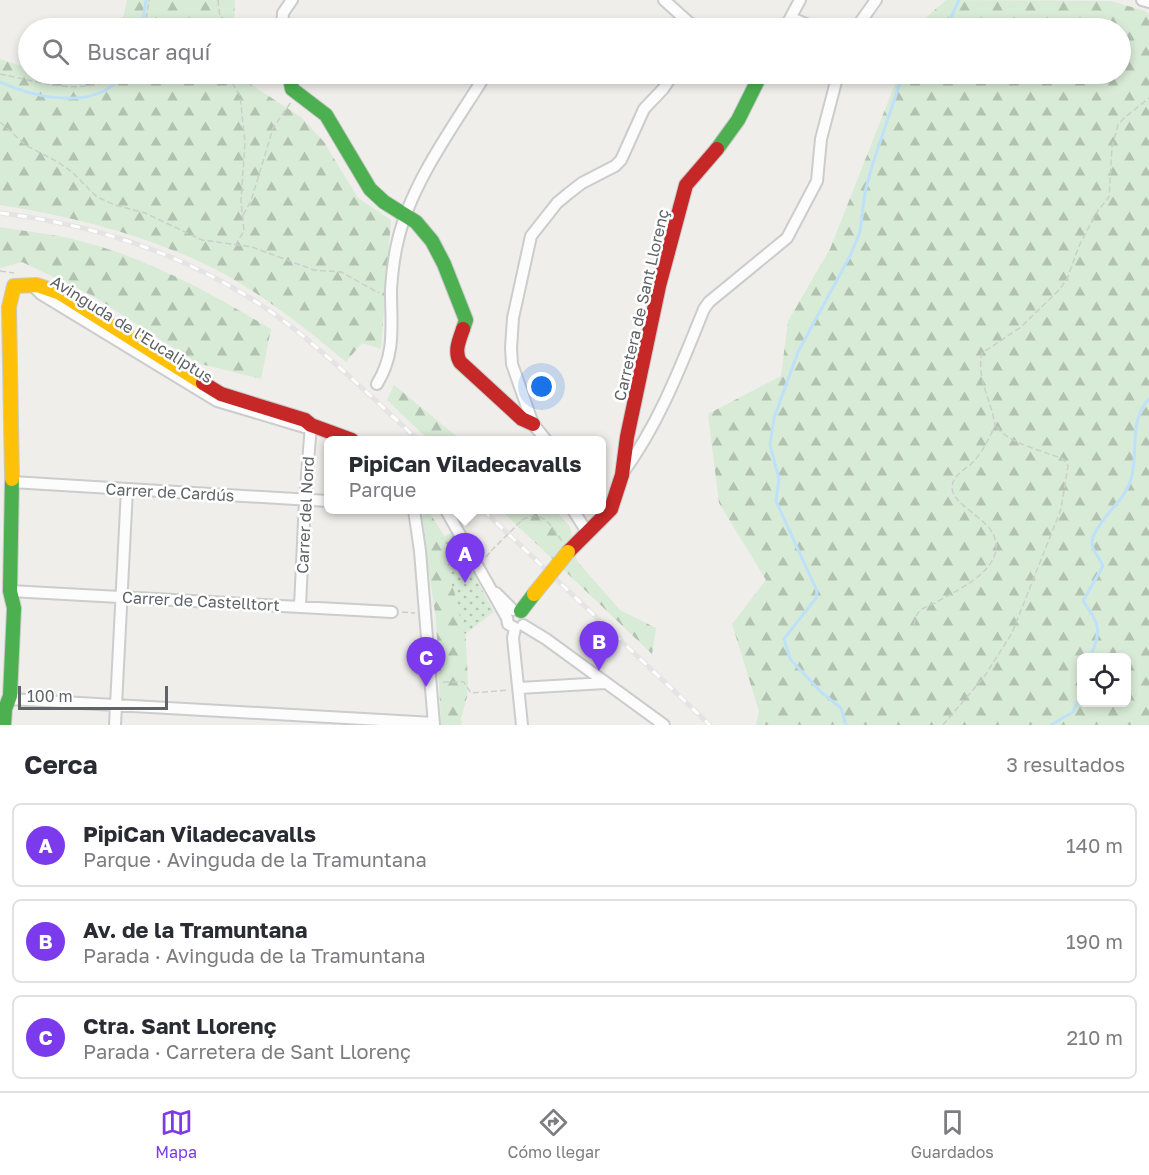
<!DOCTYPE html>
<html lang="es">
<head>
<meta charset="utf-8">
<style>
  :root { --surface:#fff; --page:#f7f7f7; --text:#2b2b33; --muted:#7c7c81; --line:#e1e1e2; --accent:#7c3aed }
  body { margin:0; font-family:"Golos Text",sans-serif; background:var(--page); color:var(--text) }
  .controls { position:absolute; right:18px; bottom:18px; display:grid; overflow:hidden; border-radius:9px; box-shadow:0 3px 9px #0003 }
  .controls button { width:54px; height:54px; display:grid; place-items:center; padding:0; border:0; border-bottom:2px solid var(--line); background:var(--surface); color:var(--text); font:30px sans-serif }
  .scale { position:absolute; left:18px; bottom:15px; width:150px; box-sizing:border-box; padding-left:6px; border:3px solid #5f6368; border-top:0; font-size:16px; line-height:21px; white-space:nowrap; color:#5f6368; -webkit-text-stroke:4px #fff; paint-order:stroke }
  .you { position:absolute; left:542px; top:387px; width:21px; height:21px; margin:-15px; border:4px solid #fff; border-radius:50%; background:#1a73e8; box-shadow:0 0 0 9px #1a73e833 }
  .badge { display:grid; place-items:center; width:39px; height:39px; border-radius:50%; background:var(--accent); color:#fff; font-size:20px; font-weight:700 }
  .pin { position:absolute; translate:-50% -50px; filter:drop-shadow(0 2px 3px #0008) }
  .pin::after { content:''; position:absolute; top:32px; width:21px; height:18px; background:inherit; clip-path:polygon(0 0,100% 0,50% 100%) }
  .popup { position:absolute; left:324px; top:436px; width:282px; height:78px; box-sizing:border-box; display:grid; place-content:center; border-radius:9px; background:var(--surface); filter:drop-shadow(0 2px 4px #0005); font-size:20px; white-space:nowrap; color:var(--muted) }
  .popup b { font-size:22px; color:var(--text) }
  .popup::after { content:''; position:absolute; left:50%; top:100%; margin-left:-12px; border:12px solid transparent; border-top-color:var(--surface) }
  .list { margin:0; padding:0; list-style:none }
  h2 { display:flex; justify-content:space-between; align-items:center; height:78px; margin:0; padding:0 24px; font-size:26px }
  h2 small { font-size:20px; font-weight:400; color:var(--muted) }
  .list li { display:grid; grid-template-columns:39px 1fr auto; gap:18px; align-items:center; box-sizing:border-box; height:84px; margin:0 12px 12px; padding:0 12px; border:2px solid var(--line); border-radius:9px }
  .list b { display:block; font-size:22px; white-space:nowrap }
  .list p { margin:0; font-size:20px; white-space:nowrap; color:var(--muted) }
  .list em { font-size:20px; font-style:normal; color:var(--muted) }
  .icon { flex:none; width:33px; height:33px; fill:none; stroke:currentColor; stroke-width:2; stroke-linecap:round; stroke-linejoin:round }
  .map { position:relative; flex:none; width:1149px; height:725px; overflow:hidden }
  .search { position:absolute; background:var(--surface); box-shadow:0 3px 9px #0003; left:18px; right:18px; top:18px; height:66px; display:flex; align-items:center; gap:15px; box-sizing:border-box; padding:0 21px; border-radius:33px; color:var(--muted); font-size:22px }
  .sheet { height:366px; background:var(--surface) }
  nav { display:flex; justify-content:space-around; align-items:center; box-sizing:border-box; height:84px; border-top:2px solid var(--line); background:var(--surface); font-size:16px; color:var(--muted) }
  nav a { display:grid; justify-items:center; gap:3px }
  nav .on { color:var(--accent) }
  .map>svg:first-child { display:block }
  .forest { fill:url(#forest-firs); fill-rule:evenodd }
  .park { fill:url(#park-dots) }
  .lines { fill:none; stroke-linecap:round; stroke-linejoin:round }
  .stream { stroke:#bfe0f9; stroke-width:3 }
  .street-casing { stroke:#cbcccc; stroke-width:14 }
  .fast-casing { stroke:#cacacb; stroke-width:16 }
  .slow-casing { stroke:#cacacb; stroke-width:16 }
  .jam-casing { stroke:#cacacb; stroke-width:16 }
  .path { stroke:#cacfcc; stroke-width:1.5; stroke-dasharray:6 3; stroke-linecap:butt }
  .street { stroke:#fdfcfc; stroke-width:10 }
  .fast { stroke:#4caf50; stroke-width:14 }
  .slow { stroke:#ffc107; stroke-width:14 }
  .jam { stroke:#c62828; stroke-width:14 }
  .rail-casing { stroke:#e4e4e4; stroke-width:5 }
  .rail { stroke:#fff; stroke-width:3; stroke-dasharray:9; stroke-linecap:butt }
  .slow-bridge-casing { stroke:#cacacb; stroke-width:16; stroke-linecap:butt }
  .path-bridge { stroke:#cacfcc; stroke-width:1.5; stroke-dasharray:6 3; stroke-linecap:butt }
  .slow-bridge { stroke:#ffc107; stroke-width:14 }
  .labels { text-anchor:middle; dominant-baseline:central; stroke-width:5; stroke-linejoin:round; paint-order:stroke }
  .street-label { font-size:16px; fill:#5f6368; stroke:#fff }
</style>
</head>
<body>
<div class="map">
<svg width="1149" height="725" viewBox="0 0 1149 725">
  <defs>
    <pattern id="forest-firs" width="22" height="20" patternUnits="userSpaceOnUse" patternTransform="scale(1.5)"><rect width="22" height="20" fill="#d8ebd6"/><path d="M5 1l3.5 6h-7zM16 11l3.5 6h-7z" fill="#b2c2b1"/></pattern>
    <pattern id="park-dots" width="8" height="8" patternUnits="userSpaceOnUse" patternTransform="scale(1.5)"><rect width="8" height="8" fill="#d8ebd6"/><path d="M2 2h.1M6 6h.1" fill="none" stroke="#b2c2b1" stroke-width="1.8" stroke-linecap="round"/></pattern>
  </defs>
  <rect width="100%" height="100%" fill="#efeeea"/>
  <path class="forest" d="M127 0H235L234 28H121Z
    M946 0 1111 1 1145 11 1149 15V725H756L759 711 732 624 766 580 719 503 708 414 781 376 788 321 830 249 899 74H1120V28H914ZM1082 658H1126V702H1082Z
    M0 59 28 68V74H235L301 117 324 142 358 198 391 220 381 349 362 343 346 362C300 323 250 284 194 259 133 232 66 215 0 205Z
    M0 227C22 231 46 233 68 238 141 254 207 291 271 329L261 379 197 363 93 296 22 262 0 268Z
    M394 385 461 440H429L387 400Z
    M501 510H555L570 527 577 561 620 610 656 628 652 654Z
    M429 512 449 543 465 626 468 682 467 697 461 719 462 725H441L436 619 427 560 423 546 422 516Z"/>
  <path class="park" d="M451 533 494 612 465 634 462 630 457 600 449 577V564L438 540Z"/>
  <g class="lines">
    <path class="stream" d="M142 28 146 0
      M946 28 959 0
      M0 82C36 98 97 112 123 74
      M1090 658C1102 628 1100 626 1083 601L1103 566C1099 556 1089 549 1093 537 1102 515 1125 501 1131 479 1139 453 1128 421 1149 399
      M846 725 841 708 822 693 790 659 784 639 816 598 817 591 776 501 779 479 770 445 774 418 798 352 850 256 860 232 865 192 872 166 899 86 906 74
      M1051 725 1073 712 1082 692"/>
    <defs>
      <path id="street" d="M664 0 695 28
        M1142 0 1149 2
        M791 18 816 28
        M282 28 283 13 292 0
        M785 28 800 0
        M856 28 876 0
        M747 74 757 82
        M32 285 41 294 217 401 304 427 311 425 305 500 300 606
        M377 384C396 353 391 326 391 290 392 274 394 256 398 240 411 183 455 124 486 74
        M546 440 533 424 512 364 511 348 513 318 531 236 557 203 569 193 582 183 615 166 621 160 644 109 663 89 673 74
        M622 474C659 424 681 366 704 309L709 302 787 238 817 181 821 139 838 74
        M12 482 328 501
        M414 510 420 551 434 725
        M446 510 507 618 508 624 515 628
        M573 510 587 532
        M10 591 392 612
        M496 593 513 610
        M523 625 546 639 664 725
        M515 628 513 638 522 725
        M519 688 605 683
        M9 699 434 723
        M115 725 127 489"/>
      <path id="fast" d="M289 74 292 89 326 115 370 189 384 202 416 222 432 241 444 264 466 320 463 329
        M717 149 738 120 761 74
        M521 611 534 594
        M4 725 5 709 10 696 14 608 10 591 12 479"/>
      <path id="slow" d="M12 479 9 307 14 286 37 285 60 293 203 383"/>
      <path id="jam" d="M463 329C459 341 454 351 460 362L522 419 533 424
        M203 383 221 394 305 420 311 425 352 440
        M568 552 611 509 622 475 627 437 659 286 686 185 717 149"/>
    </defs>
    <use href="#street" class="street-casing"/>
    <use href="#fast" class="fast-casing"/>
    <use href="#slow" class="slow-casing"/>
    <use href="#jam" class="jam-casing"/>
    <path class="path" d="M218 0 221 28
      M145 28 149 0
      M0 74C40 82 84 98 121 74
      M231 74V81L240 96 245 142 241 201 244 231 236 244
      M247 74 278 83
      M0 122 27 146 58 162 72 172 97 197 115 205 145 213 202 240 252 247 314 270 341 272 379 293
      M243 215 251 201 273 128 291 102
      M0 271 14 273
      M522 520C545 508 551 528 563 542
      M486 557 491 551
      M402 612 415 613
      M914 625C915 621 916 614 919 612 922 608 930 605 935 603 955 591 987 578 995 554 1006 518 940 507 954 480 958 472 968 468 974 461 983 451 989 438 995 426 992 401 976 379 982 353L1021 327 1059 290 1067 279 1079 246 1097 212 1109 197 1112 147 1118 125 1124 118 1149 98
      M443 682H464L471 693 509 690
      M943 725 984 677 1012 633 1061 509 1068 466 1063 459C1044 451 1007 443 996 426"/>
    <use href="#street" class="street"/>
    <use href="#fast" class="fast"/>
    <use href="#slow" class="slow"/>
    <use href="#jam" class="jam"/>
    <defs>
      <path id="rail" d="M0 213C106 226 208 262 293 328 337 363 377 402 418 440
        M483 510 710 725"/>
    </defs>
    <use href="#rail" class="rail-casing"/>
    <use href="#rail" class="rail"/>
    <defs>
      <path id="slow-bridge" d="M534 594 568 552"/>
    </defs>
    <use href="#slow-bridge" class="slow-bridge-casing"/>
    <path class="path-bridge" d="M491 551 522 520"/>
    <use href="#slow-bridge" class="slow-bridge"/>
  </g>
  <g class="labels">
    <g class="street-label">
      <text transform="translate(641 305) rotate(-77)">Carretera de Sant Llorenç</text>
      <text transform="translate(132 329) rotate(32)">Avinguda de l'Eucaliptus</text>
      <text transform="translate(170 492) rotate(3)">Carrer de Cardús</text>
      <text transform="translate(305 515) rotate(-87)">Carrer del Nord</text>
      <text transform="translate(201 601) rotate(3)">Carrer de Castelltort</text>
    </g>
  </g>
</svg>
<div class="controls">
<button><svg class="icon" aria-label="locate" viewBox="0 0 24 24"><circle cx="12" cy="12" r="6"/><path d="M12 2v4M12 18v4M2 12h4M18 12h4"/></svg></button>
</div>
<div class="scale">100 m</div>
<div class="you"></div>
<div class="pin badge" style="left:465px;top:583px">A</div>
<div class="popup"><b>PipiCan Viladecavalls</b>Parque</div>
<div class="pin badge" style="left:599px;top:671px">B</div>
<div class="pin badge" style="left:426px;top:687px">C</div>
<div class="search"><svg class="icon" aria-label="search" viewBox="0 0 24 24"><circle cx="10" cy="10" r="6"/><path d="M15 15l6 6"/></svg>Buscar aquí</div>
</div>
<section class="sheet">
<h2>Cerca<small>3 resultados</small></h2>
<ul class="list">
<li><span class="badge">A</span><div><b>PipiCan Viladecavalls</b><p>Parque · Avinguda de la Tramuntana</p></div><em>140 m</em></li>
<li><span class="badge">B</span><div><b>Av. de la Tramuntana</b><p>Parada · Avinguda de la Tramuntana</p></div><em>190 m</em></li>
<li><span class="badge">C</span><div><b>Ctra. Sant Llorenç</b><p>Parada · Carretera de Sant Llorenç</p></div><em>210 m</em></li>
</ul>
</section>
<nav>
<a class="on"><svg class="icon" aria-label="map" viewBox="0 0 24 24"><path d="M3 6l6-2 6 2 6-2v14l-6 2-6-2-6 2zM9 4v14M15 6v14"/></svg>Mapa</a>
<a><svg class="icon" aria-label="directions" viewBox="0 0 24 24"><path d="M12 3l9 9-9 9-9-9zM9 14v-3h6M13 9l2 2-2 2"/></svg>Cómo llegar</a>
<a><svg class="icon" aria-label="saved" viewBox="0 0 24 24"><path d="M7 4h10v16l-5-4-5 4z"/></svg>Guardados</a>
</nav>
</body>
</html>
